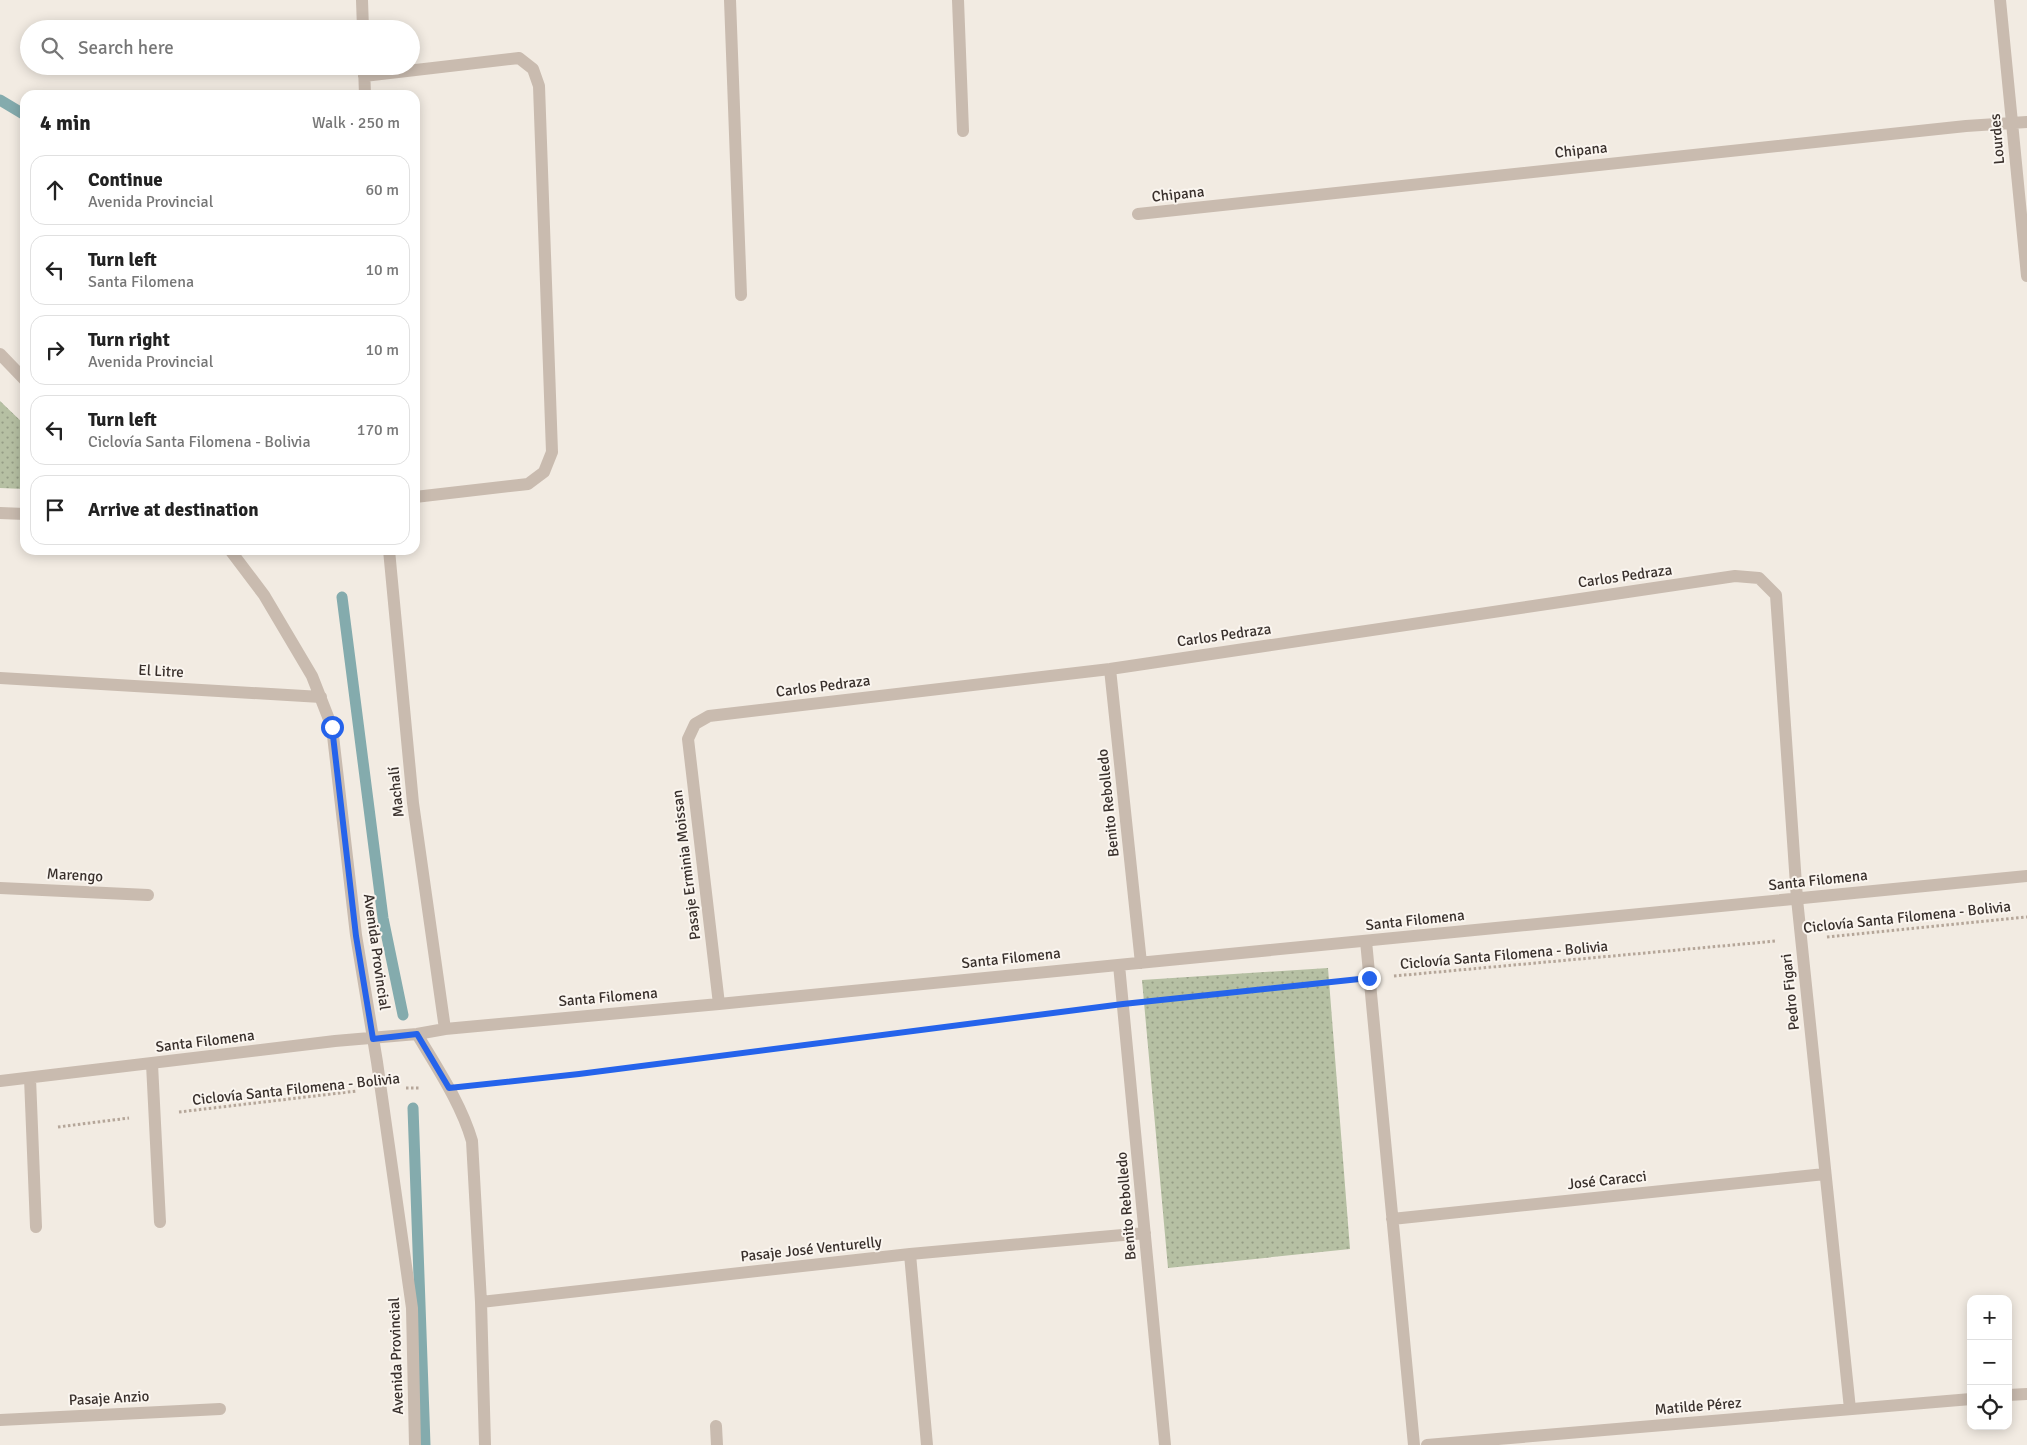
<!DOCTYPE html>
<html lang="en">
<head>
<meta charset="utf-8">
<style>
  :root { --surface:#fff; --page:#f6f6f6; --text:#222; --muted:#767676; --line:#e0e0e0 }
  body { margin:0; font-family:Signika,sans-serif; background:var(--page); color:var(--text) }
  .controls { position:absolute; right:15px; bottom:15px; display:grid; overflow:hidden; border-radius:10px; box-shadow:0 2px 12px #0003 }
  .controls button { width:45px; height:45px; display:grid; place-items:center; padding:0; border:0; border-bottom:1px solid var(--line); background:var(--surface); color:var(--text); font:25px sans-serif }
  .stop { position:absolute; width:15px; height:15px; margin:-11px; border:4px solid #2563eb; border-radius:50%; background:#fff }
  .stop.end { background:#2563eb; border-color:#fff; box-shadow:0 1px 5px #0008 }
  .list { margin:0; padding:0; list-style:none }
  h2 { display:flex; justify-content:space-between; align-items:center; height:65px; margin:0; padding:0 20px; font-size:21px }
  h2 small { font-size:16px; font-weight:400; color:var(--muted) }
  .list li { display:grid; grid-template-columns:32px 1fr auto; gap:15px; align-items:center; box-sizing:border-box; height:70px; margin:0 10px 10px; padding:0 10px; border:1px solid var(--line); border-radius:15px }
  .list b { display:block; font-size:19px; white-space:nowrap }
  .list p { margin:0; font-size:16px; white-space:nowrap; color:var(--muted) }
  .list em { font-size:16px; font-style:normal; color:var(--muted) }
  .icon { flex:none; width:28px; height:28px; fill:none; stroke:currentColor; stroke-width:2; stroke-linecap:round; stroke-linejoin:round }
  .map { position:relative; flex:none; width:2027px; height:1445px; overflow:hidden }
  .search { position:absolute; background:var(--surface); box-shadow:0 2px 12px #0003; left:20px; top:20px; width:400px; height:55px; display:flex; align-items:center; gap:12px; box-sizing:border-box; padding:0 18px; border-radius:28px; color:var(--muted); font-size:19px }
  .panel { position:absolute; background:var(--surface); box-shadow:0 2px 12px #0003; left:20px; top:90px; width:400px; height:465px; border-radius:15px }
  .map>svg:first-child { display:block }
  .park { fill:url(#park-dots) }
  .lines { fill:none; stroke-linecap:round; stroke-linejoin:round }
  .stream { stroke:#84abad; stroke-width:11 }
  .path { stroke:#b5a699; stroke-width:3; stroke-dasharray:2.5 2.5; stroke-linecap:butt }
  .minor { stroke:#c9bbaf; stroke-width:12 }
  .route { stroke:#2563eb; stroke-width:6 }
  .labels { text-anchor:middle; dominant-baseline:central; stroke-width:4; stroke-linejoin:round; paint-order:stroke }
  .street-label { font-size:15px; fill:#39302c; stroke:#faf5ef }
</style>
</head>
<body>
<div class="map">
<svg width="2027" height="1445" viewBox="0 0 2027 1445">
  <defs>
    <pattern id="park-dots" width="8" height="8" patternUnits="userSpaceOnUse" patternTransform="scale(1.25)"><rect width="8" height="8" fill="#b6c0a3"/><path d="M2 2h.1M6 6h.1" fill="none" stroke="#959c85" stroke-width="1.8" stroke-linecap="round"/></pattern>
  </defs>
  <rect width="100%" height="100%" fill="#f2ebe2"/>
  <path class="park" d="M0 401 25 425V489L0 488Z
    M1328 968 1350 1249 1168 1268 1142 980Z"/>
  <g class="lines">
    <path class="stream" d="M0 100 25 115
      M342 597 383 918 403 1015
      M413 1108 425 1445"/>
    <path class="path" d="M1827 937 2027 917
      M1394 976 1776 941
      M1148 1001 1345 981
      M475 1085 579 1074 1097 1007
      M406 1088H419
      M179 1112 357 1091
      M58 1127 129 1118"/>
    <path class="minor" d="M362 0 363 29
      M730 0 741 295
      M958 0 963 131
      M2000 0 2027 276
      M364 66 365 95
      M364 76 519 58 533 69 539 86 552 452 544 472 528 484 415 497
      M1138 214 1966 126 2027 122
      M0 354 25 380
      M0 513 25 514
      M230 550 264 595 312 676 332 727 356 935 377 1062 412 1308 415 1445
      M389 550 413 803 445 1029
      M1110 669 1141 963
      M0 678 321 697
      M0 888 148 895
      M1366 941 1414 1445
      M1119 965 1165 1445
      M719 1004 688 739 695 724 709 716 1110 669 1735 576 1759 578 1776 595 1797 899 1850 1409
      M417 1034C437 1068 461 1103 472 1141L481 1302 485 1445
      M152 1064 160 1222
      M30 1078 36 1227
      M0 1081 335 1041 417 1034 445 1029 719 1004 2027 876
      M1392 1219 1825 1174
      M910 1254 927 1445
      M481 1302 910 1254 1145 1233
      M2008 1395 2027 1394
      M0 1420 220 1409
      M716 1426 717 1445
      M1427 1445 1971 1399"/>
  </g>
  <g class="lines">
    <path class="route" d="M332 727 356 936 373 1039 417 1034 449 1088 579 1074 1123 1004 1369 978"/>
  </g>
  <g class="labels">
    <g class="street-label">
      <text transform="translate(1997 139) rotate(-95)">Lourdes</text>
      <text transform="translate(1581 150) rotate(-6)">Chipana</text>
      <text transform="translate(1178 194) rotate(-6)">Chipana</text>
      <text transform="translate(1625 576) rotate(-8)">Carlos Pedraza</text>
      <text transform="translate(1224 635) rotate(-8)">Carlos Pedraza</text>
      <text transform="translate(161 671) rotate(3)">El Litre</text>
      <text transform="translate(823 686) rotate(-7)">Carlos Pedraza</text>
      <text transform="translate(396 792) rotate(-96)">Machalí</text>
      <text transform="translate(1108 803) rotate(-96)">Benito Rebolledo</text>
      <text transform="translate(686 865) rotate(-97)">Pasaje Erminia Moissan</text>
      <text transform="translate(75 875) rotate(3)">Marengo</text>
      <text transform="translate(1818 880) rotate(-6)">Santa Filomena</text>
      <text transform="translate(1907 917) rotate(-6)">Ciclovía Santa Filomena - Bolivia</text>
      <text transform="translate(1415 920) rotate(-6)">Santa Filomena</text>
      <text transform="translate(377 952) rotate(82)">Avenida Provincial</text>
      <text transform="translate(1504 955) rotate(-5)">Ciclovía Santa Filomena - Bolivia</text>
      <text transform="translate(1011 958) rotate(-6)">Santa Filomena</text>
      <text transform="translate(1790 992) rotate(-96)">Pedro Figari</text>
      <text transform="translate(608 997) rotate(-5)">Santa Filomena</text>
      <text transform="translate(205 1041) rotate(-7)">Santa Filomena</text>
      <text transform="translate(296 1089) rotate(-6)">Ciclovía Santa Filomena - Bolivia</text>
      <text transform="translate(1607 1180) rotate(-6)">José Caracci</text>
      <text transform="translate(1126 1206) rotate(-95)">Benito Rebolledo</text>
      <text transform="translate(811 1249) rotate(-6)">Pasaje José Venturelly</text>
      <text transform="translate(396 1356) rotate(-92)">Avenida Provincial</text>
      <text transform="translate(109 1398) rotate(-3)">Pasaje Anzio</text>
      <text transform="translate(1698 1406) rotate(-5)">Matilde Pérez</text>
    </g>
  </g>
</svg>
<div class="controls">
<button>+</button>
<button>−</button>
<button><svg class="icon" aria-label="locate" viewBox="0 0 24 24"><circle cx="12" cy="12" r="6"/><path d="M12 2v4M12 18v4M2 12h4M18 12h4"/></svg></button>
</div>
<div class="stop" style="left:332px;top:727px"></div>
<div class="stop end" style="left:1369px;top:978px"></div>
<div class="search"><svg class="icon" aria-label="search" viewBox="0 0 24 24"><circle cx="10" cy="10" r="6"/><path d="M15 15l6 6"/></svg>Search here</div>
<section class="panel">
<h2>4 min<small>Walk · 250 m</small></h2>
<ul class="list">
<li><svg class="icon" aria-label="ahead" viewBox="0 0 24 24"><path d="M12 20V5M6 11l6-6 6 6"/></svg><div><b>Continue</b><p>Avenida Provincial</p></div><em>60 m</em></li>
<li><svg class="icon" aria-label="left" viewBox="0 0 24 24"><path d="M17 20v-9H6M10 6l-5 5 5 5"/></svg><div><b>Turn left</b><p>Santa Filomena</p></div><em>10 m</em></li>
<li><svg class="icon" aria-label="right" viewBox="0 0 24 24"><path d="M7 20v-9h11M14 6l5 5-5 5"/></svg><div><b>Turn right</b><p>Avenida Provincial</p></div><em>10 m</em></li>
<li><svg class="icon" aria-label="left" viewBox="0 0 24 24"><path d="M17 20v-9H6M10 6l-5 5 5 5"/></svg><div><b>Turn left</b><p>Ciclovía Santa Filomena - Bolivia</p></div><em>170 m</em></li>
<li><svg class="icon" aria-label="arrive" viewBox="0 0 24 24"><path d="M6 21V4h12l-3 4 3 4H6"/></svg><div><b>Arrive at destination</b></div></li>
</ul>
</section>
</div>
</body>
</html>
